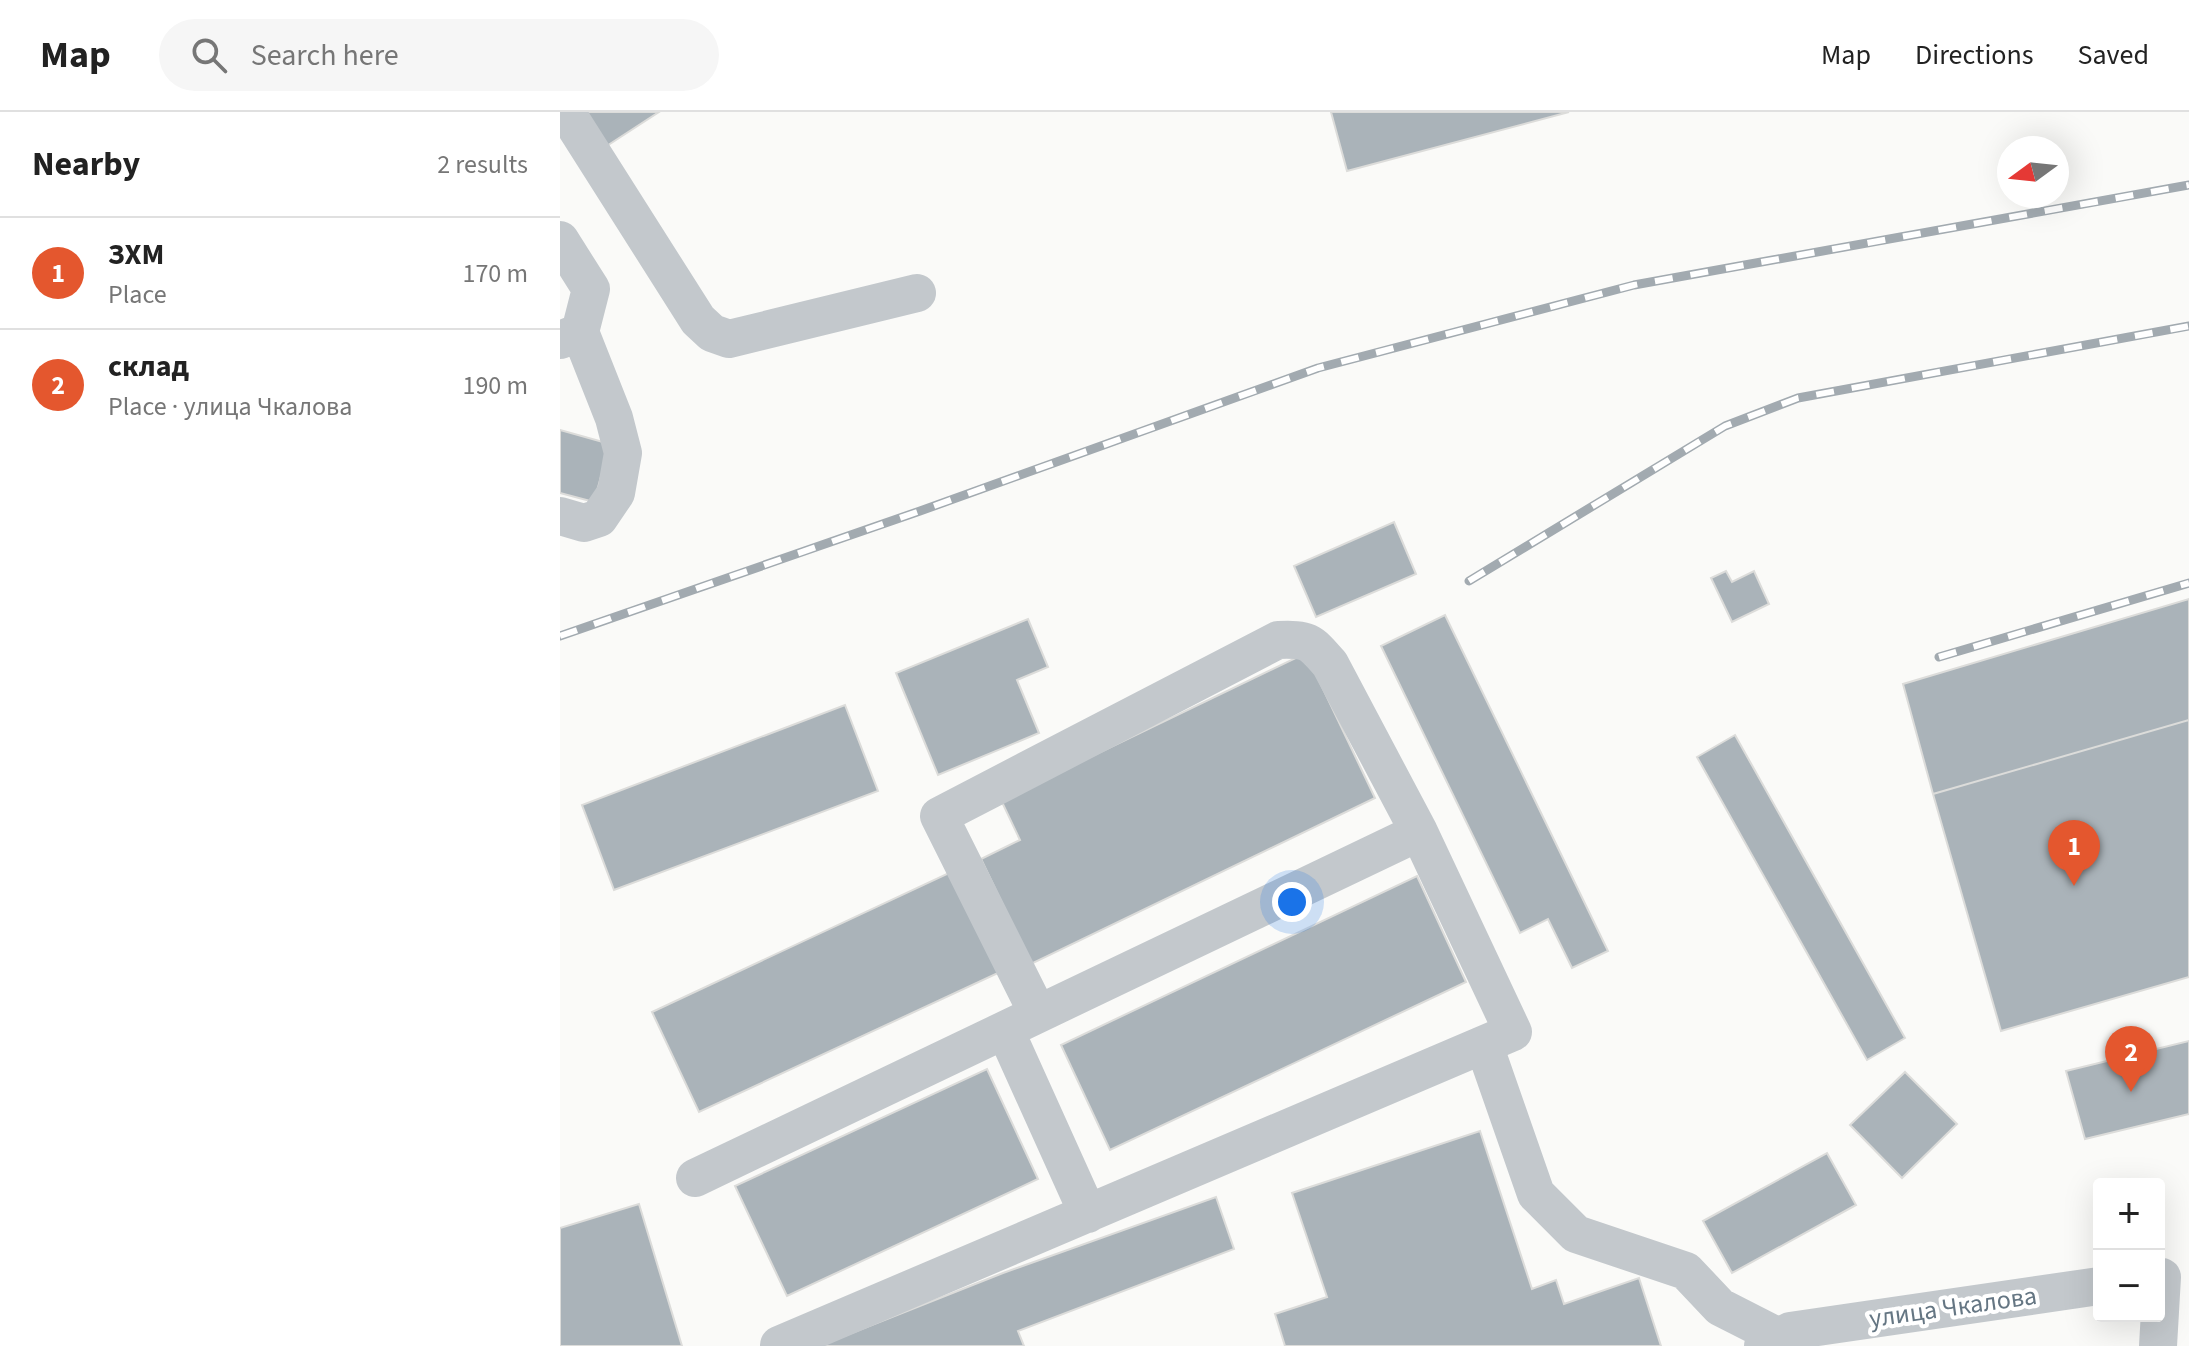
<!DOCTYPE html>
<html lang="en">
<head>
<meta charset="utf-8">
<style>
  :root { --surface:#fff; --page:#f6f6f6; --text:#222; --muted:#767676; --line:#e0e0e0; --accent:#e4572e }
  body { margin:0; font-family:"Source Sans 3",sans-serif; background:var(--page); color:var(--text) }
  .controls { position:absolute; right:24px; bottom:24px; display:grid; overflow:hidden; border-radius:8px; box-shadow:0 8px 32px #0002 }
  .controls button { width:72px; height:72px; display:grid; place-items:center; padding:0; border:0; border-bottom:2px solid var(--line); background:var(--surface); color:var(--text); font:40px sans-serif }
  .compass { position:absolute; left:1437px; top:24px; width:72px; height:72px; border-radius:50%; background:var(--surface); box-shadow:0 8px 32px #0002; rotate:255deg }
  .you { position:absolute; left:732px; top:790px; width:28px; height:28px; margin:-20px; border:6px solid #fff; border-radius:50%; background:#1a73e8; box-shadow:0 0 0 12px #1a73e833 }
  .badge { display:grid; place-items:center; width:52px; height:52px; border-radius:50%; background:var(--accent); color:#fff; font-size:26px; font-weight:700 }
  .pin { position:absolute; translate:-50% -66px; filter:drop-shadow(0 2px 4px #0008) }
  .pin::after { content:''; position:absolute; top:42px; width:28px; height:24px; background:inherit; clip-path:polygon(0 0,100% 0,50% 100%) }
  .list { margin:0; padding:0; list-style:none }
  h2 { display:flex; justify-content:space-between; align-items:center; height:104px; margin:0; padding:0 32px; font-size:34px }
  h2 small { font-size:26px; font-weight:400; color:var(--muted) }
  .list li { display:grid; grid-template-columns:52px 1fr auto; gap:24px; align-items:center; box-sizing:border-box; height:112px; padding:0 32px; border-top:2px solid var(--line) }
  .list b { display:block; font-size:30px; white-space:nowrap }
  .list p { margin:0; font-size:26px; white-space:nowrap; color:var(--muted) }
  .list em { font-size:26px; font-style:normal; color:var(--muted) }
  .icon { flex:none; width:44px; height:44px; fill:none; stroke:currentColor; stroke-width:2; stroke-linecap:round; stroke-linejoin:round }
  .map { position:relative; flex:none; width:1629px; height:1234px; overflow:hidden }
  header { display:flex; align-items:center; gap:48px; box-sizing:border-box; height:112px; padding:0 40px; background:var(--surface); border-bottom:2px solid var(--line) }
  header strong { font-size:38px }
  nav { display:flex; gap:44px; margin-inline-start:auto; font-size:28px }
  .search { width:560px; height:72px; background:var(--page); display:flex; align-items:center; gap:20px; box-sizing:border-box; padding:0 28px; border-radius:44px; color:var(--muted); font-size:30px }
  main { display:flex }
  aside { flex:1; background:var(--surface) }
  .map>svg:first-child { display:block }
  .building { fill:#aab3b9; stroke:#dcdcda; stroke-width:2 }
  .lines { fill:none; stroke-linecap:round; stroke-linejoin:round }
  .minor { stroke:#c3c8cc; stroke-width:38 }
  .rail-casing { stroke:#a2aab0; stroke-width:9 }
  .rail { stroke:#fff; stroke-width:6; stroke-dasharray:18; stroke-linecap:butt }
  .labels { text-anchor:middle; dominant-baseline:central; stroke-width:8; stroke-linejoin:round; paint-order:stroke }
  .street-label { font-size:26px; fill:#657683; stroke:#fff }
</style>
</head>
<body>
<header>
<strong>Map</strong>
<div class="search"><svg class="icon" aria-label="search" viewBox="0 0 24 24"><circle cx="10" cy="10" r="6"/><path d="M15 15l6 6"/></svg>Search here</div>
<nav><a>Map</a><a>Directions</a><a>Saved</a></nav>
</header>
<main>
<aside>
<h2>Nearby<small>2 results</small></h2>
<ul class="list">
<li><span class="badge">1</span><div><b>ЗХМ</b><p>Place</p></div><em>170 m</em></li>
<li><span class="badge">2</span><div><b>склад</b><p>Place · улица Чкалова</p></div><em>190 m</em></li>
</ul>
</aside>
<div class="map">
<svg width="1629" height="1234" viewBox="0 0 1629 1234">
  <rect width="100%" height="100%" fill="#fafaf8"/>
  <path class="building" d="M8 0H99L36 41Z
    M771 0H1009L787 59Z
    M0 318 50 332 34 390 0 381Z
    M834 410 856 462 756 505 734 454Z
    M1166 459 1172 470 1194 459 1209 492 1172 510 1151 466Z
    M1629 487V608L1373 682 1343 572Z
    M885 503 1048 839 1012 856 988 807 960 821 821 534Z
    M468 507 488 555 457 568 479 621 378 663 336 561Z
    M746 541 815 686 471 852 421 747 460 728 441 688Z
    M285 593 318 679 54 778 22 693Z
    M1629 608V865L1441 919 1373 682Z
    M1175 623 1345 926 1307 948 1137 645Z
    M391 760 438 861 139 1000 92 900Z
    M857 764 906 870 550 1038 501 933Z
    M1629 929V1002L1525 1027 1506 959Z
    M427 957 478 1067 227 1184 175 1074Z
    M1345 960 1397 1012 1342 1066 1290 1013Z
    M920 1019 972 1177 996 1168 1004 1192 1079 1166 1101 1234H725L715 1202 767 1185 732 1081Z
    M1267 1041 1296 1093 1172 1161 1143 1109Z
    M656 1085 674 1137 458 1219 464 1234H259L443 1161Z
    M79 1092 122 1234H0V1116Z"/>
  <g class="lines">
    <path class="minor" d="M6 0 138 208 152 221 169 227 357 181
      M0 128 31 177 20 220 0 228
      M0 404 24 411 39 406 56 381 63 341 54 306 20 220
      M924 933 976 1082 1016 1122 1126 1159 1160 1195 1219 1225
      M135 1066 859 720 953 920 219 1233
      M528 1102 445 918 478 902 379 704 718 528C749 527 750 529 770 552L859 720
      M1203 1234 1230 1219 1539 1174
      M1598 1234 1602 1165"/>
    <defs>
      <path id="rail" d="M909 469 1165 314 1238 286 1629 214
        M0 524 360 399 758 256 1074 173 1629 73
        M1379 545 1629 471"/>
    </defs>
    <use href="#rail" class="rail-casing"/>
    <use href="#rail" class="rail"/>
  </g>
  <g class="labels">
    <g class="street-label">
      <text transform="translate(1393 1195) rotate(-8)">улица Чкалова</text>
    </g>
  </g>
</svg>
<div class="controls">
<button>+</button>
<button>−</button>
</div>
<svg class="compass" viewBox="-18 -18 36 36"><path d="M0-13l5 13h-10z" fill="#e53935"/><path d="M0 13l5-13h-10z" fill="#767676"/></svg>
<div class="you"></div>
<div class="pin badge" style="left:1514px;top:774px">1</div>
<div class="pin badge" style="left:1571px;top:980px">2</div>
</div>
</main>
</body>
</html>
